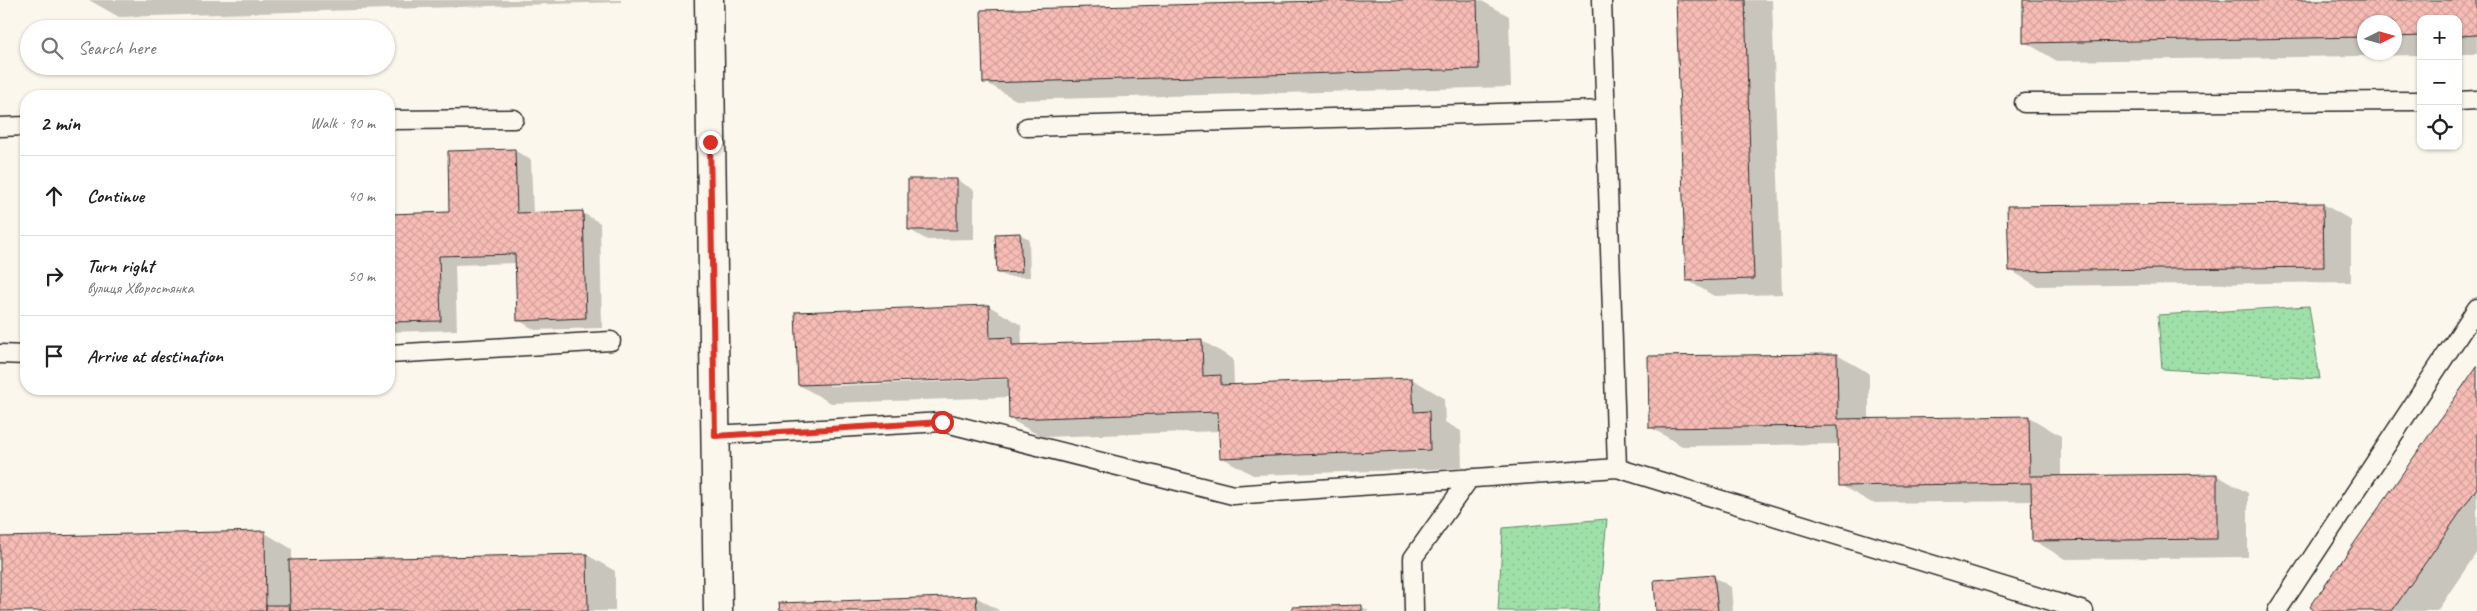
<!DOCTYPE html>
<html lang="en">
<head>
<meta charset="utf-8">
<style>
  :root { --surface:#fff; --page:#f6f6f6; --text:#202124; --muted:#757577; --line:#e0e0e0 }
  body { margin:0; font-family:Caveat,sans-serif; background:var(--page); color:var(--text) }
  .controls { position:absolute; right:15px; top:15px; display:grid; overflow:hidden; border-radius:10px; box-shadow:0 1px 4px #0004 }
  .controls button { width:45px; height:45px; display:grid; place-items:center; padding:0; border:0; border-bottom:1px solid var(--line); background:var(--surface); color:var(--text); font:25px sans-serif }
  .compass { position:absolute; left:2357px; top:15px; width:45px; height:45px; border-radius:50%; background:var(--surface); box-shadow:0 1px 4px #0004; rotate:85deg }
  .stop { position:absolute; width:15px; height:15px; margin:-11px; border:4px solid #d93025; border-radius:50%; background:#fff }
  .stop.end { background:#d93025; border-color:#fff; box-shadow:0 1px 5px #0008 }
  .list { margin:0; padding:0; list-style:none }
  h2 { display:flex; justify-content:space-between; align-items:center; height:65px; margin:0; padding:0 20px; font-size:21px }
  h2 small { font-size:16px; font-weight:400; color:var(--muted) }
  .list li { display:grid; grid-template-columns:32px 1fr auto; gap:15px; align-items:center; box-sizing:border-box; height:80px; padding:0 20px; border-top:1px solid var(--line) }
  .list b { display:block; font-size:19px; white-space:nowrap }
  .list p { margin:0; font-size:16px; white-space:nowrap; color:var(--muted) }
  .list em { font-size:16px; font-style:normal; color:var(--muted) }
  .icon { flex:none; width:28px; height:28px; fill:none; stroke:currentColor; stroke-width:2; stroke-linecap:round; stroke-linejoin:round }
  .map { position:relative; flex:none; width:2477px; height:611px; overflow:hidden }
  .search { position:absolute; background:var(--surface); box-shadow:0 1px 4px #0004; left:20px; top:20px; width:375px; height:55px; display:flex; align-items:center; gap:12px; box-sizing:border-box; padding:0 18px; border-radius:28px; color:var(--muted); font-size:19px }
  .panel { position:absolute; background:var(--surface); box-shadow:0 1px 4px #0004; left:20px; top:90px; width:375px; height:305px; border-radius:20px }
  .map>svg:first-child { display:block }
  .park { fill:url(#park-dots); stroke:#65866a }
  .shadow { fill:#0003; fill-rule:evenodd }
  .building { fill:url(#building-cross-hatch); stroke:#2b2b2b }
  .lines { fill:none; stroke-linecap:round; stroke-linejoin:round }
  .service-casing { stroke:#2b2b2b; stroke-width:21 }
  .minor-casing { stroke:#2b2b2b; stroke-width:31 }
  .service { stroke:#fbf7ec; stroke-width:18 }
  .minor { stroke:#fbf7ec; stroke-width:28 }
  .route { stroke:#d93025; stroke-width:6 }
</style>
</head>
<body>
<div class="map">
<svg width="2477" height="611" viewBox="0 0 2477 611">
  <defs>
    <pattern id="park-dots" width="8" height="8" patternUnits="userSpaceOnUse" patternTransform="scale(1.25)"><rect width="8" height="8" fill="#9fe0a9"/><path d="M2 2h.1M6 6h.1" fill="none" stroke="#89c092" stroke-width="1.8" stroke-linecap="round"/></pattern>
    <pattern id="building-cross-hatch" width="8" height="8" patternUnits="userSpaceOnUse" patternTransform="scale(1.25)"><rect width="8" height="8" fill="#f7bcb5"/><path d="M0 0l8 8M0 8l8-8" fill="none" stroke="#d4a29c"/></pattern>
  </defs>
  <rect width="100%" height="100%" fill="#fbf7ec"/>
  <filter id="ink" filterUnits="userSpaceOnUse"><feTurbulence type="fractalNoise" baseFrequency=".02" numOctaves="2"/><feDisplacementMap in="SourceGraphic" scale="10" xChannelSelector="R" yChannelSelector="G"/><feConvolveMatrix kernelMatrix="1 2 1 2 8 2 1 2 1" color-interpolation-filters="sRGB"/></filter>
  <g filter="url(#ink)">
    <path class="park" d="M2309 306 2320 379 2162 369 2158 315Z
      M1607 519 1598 611H1498L1503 528Z"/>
    <path class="shadow" d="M89 0H621V2L119 17Z
      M1404 0H1480L1509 16 1511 87 1016 100 985 82Z
      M1677 0H1772L1782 294 1714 296 1687 280Z
      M2024 0H2477V54H2458V19H2421V55L2057 61 2025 42ZM2364 22H2394V52H2364Z
      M514 150 531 160 533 214 583 213 600 223 602 328 535 330 518 320 516 263 455 265 457 330 389 332V215L451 214Z
      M957 180 974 190V239L927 240 910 230Z
      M2323 204 2351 220V282L2037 286 2010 270 2009 208Z
      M1020 234 1029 239 1030 277H1007L998 272Z
      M989 306 1021 325 1022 344 1024 346 1201 340 1233 359 1234 384 1236 385 1412 379 1444 398 1445 422 1461 431 1462 468 1253 475 1221 457 1220 431 1042 437 1010 419V397L831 403 799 385 797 313ZM1014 377V379L829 386V383Z
      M1837 355 1869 373V419L2029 417 2061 436V477L2216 475 2248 493V557L2065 559 2033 540 2032 501 1872 503 1840 485V444L1682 446 1650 427Z
      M2477 369V552L2437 611H2318Z
      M265 533 292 549V561L587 555 615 571V611H0V538Z
      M1714 577 1731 587 1733 611H1657Z
      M976 597 1000 611H781V604Z
      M1362 607 1369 611H1293Z"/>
    <path class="building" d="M1358 0H1477L1479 69 983 83 981 10Z
      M1676 0H1745L1754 279 1686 281Z
      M2023 0H2477V35L2458 36V19H2421V36L2394 37V22H2364V37L2023 43Z
      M515 149 517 213 583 211 586 318 517 321 515 254 439 256 441 321 389 322V214L449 212 448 151Z
      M908 179H957V230H908Z
      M2323 203 2324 267 2009 271 2007 206Z
      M1020 233 1022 272 997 273 995 234Z
      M989 305 990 338 1012 337V345L1202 339 1203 376 1221 375V385L1412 378 1414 412 1429 411 1430 450 1220 458 1218 412 1009 419 1008 378 798 385 795 312Z
      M1837 354 1838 419 2029 416 2030 476 2217 474V539L2032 541 2031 483 1839 486 1838 426 1649 428 1648 356Z
      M2477 366V488L2392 611H2315L2310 607Z
      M265 531 266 611H0V537Z
      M587 554 588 611H290L289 560Z
      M1714 575 1718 611H1656L1654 580Z
      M976 596 977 611H780L779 603Z
      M266 605H290V611H266Z
      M1362 605V611H1292V607Z"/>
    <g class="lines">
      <defs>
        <path id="service" d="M1602 0 1617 468
          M2458 101 2477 100
          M2024 103 2421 101
          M389 120 514 119
          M0 127 26 126
          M1027 127 1604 110
          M0 354 26 355
          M389 354 611 341
          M715 435 942 422 1233 495 1617 468 2084 611
          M1414 611 1413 558 1470 478
          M2277 611 2477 308"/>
        <path id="minor" d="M709 0 718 611"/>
      </defs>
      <use href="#service" class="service-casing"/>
      <use href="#minor" class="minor-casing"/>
      <use href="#service" class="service"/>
      <use href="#minor" class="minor"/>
    </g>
  </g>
  <g class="lines" filter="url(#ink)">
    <path class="route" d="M710 142 715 436 942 422"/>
  </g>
</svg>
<div class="controls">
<button>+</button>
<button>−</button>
<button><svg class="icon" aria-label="locate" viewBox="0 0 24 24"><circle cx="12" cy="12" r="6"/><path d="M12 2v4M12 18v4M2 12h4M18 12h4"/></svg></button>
</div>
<svg class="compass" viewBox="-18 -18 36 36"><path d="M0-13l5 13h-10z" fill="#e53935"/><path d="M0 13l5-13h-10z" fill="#757577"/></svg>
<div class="stop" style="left:942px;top:422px"></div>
<div class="stop end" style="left:710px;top:142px"></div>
<div class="search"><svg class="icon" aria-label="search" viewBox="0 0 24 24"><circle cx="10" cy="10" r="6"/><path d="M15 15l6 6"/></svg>Search here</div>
<section class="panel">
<h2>2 min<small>Walk · 90 m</small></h2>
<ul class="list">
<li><svg class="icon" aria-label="ahead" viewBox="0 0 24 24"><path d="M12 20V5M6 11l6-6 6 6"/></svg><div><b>Continue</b></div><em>40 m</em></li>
<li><svg class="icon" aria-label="right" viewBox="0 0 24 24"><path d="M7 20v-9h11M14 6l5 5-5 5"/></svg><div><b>Turn right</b><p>вулиця Хворостянка</p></div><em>50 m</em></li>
<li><svg class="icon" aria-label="arrive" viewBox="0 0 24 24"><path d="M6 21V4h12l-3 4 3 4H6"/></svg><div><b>Arrive at destination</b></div></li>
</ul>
</section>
</div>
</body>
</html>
